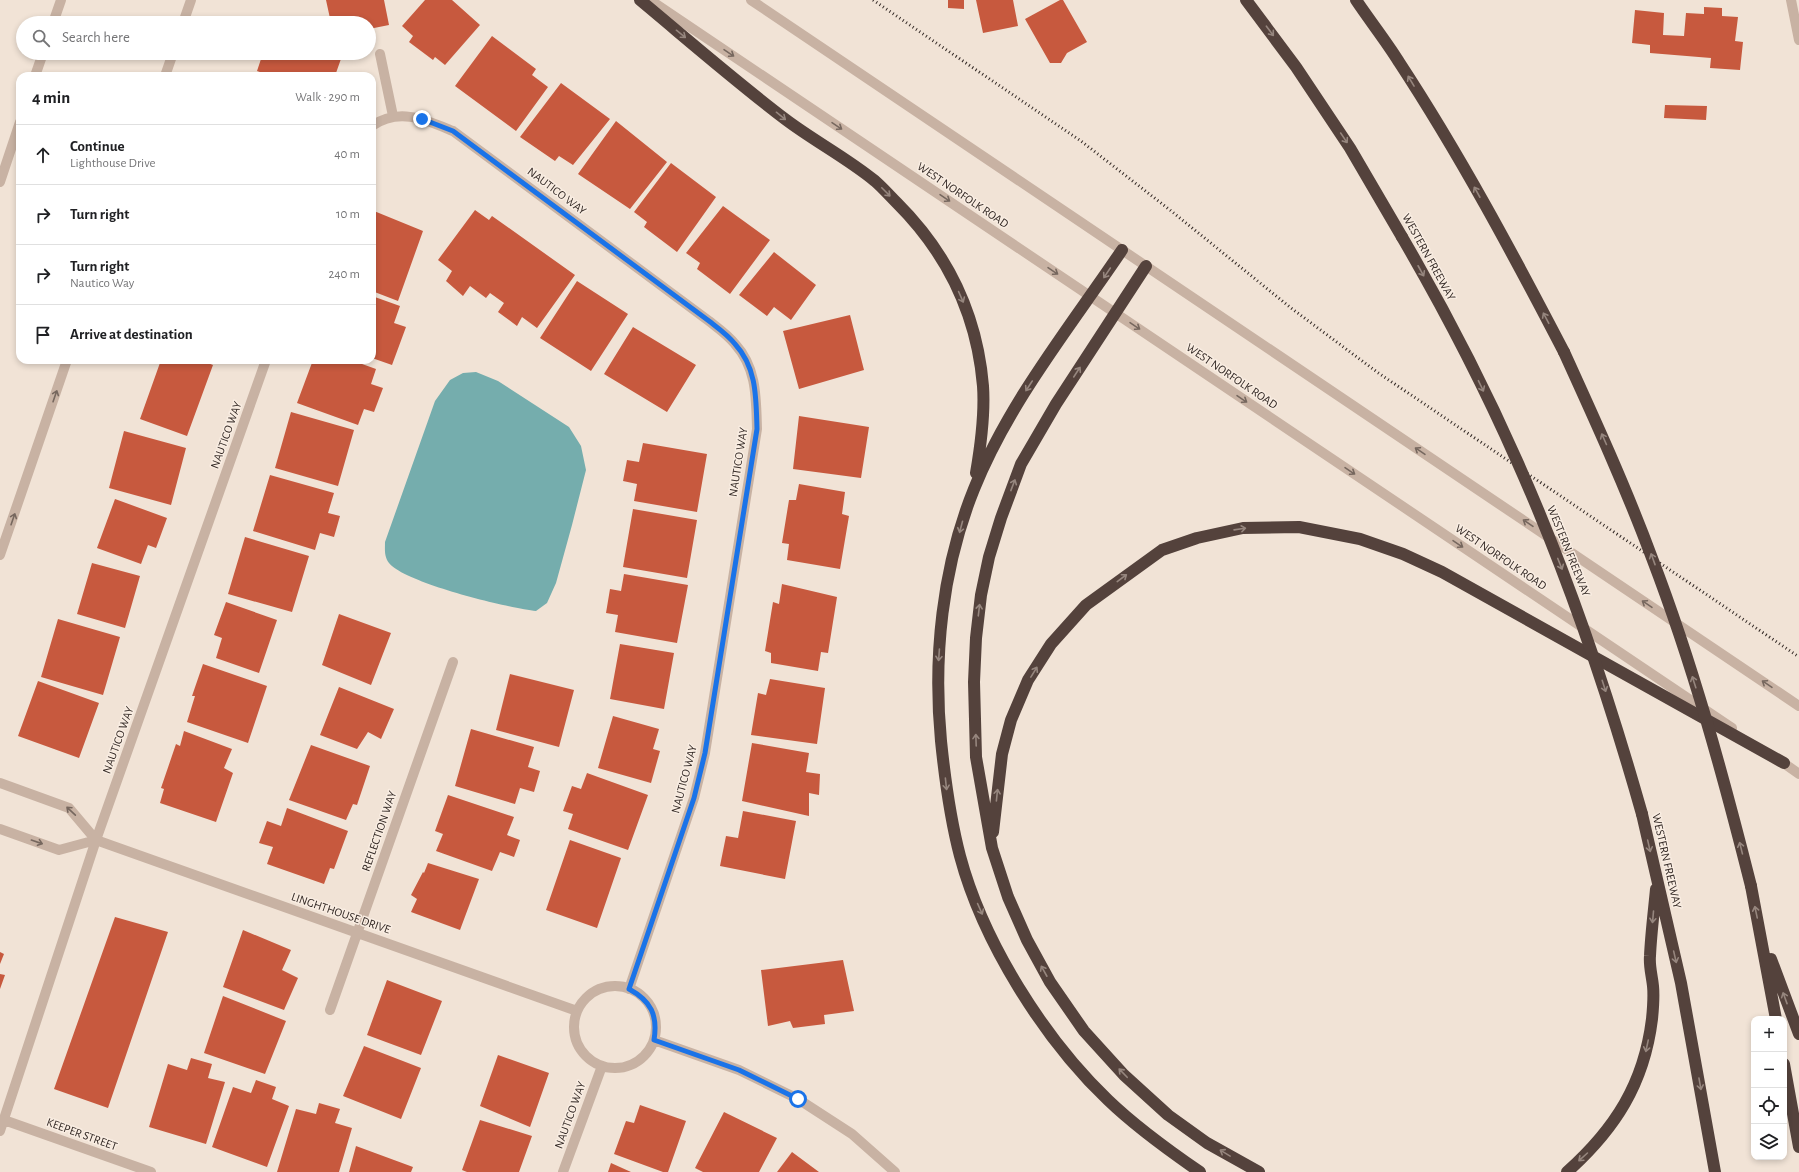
<!DOCTYPE html>
<html lang="en">
<head>
<meta charset="utf-8">
<style>
  :root { --surface:#fff; --page:#f2f2f2; --text:#202124; --muted:#757577; --line:#e0e0e0 }
  body { margin:0; font-family:"Alegreya Sans",sans-serif; background:var(--page); color:var(--text) }
  .controls { position:absolute; right:12px; bottom:12px; display:grid; overflow:hidden; border-radius:8px; box-shadow:0 2px 6px #0003 }
  .controls button { width:36px; height:36px; display:grid; place-items:center; padding:0; border:0; border-bottom:1px solid var(--line); background:var(--surface); color:var(--text); font:20px sans-serif }
  .stop { position:absolute; width:12px; height:12px; margin:-9px; border:3px solid #1a73e8; border-radius:50%; background:#fff }
  .stop.end { background:#1a73e8; border-color:#fff; box-shadow:0 1px 4px #0008 }
  .list { margin:0; padding:0; list-style:none }
  h2 { display:flex; justify-content:space-between; align-items:center; height:52px; margin:0; padding:0 16px; font-size:17px }
  h2 small { font-size:13px; font-weight:400; color:var(--muted) }
  .list li { display:grid; grid-template-columns:26px 1fr auto; gap:12px; align-items:center; box-sizing:border-box; height:60px; padding:0 16px; border-top:1px solid var(--line) }
  .list b { display:block; font-size:15px; white-space:nowrap }
  .list p { margin:0; font-size:13px; white-space:nowrap; color:var(--muted) }
  .list em { font-size:13px; font-style:normal; color:var(--muted) }
  .icon { flex:none; width:22px; height:22px; fill:none; stroke:currentColor; stroke-width:2; stroke-linecap:round; stroke-linejoin:round }
  .map { position:relative; flex:none; width:1799px; height:1172px; overflow:hidden }
  .search { position:absolute; background:var(--surface); box-shadow:0 2px 6px #0003; left:16px; top:16px; width:360px; height:44px; display:flex; align-items:center; gap:10px; box-sizing:border-box; padding:0 14px; border-radius:22px; color:var(--muted); font-size:15px }
  .panel { position:absolute; background:var(--surface); box-shadow:0 2px 6px #0003; left:16px; top:72px; width:360px; height:292px; border-radius:12px }
  .map>svg:first-child { display:block }
  .water { fill:#75adad }
  .building { fill:#c7593e }
  .lines { fill:none; stroke-linecap:round; stroke-linejoin:round }
  .minor { stroke:#c8b2a3; stroke-width:10 }
  .highway { stroke:#54423c; stroke-width:12 }
  .rail { stroke:#332925; stroke-width:3; stroke-dasharray:1 3; stroke-linecap:butt }
  .highway-bridge { stroke:#54423c; stroke-width:12 }
  .oneway { stroke:#96867e }
  .oneway2 { stroke:#76675e }
  .route { stroke:#1a73e8; stroke-width:5 }
  .labels { text-anchor:middle; dominant-baseline:central; stroke-width:3; stroke-linejoin:round; paint-order:stroke }
  .street-label { font-size:12px; fill:#332925; stroke:#f9ede2 }
</style>
</head>
<body>
<div class="map">
<svg width="1799" height="1172" viewBox="0 0 1799 1172">
  <rect width="100%" height="100%" fill="#f1e3d6"/>
  <path class="water" d="M476 372 498 381 569 427 581 446 586 470 572 525 556 583 547 603 536 611C508 608 405 583 389 563 384 556 385 550 385 542L435 401 450 380 463 373Z"/>
  <path class="building" d="M326 0H384L389 25 369 29V23H331Z
    M425 0H452L480 25 445 65 435 57 433 60 409 42 413 36 402 26Z
    M948 0H964V9L948 8Z
    M976 0H1013L1018 26 983 33Z
    M1060 0H1063L1087 42 1067 53 1061 63H1050L1025 19Z
    M1704 7 1722 8V16L1738 17 1735 41 1743 42 1740 70 1710 68 1711 58 1650 53V45L1632 43 1635 10 1664 13 1663 35 1684 36 1686 13 1704 14Z
    M492 36 536 69 532 75 548 87 516 131 455 86Z
    M263 53H333L342 56 336 73 342 76H271L257 71Z
    M561 83 610 119 573 165 559 156 555 161 520 137Z
    M1665 105 1707 106 1706 120 1664 118Z
    M616 121 667 162 630 209 578 174Z
    M671 163 716 197 677 252 644 227 647 222 634 212Z
    M723 206 770 240 730 294 697 269 700 263 686 253Z
    M475 210 489 220 492 216 575 275 537 328 522 317 517 326 498 312 504 303 490 293 486 298 470 286 463 296 446 281 452 271 438 260Z
    M374 211 423 231 398 301 372 291V215Z
    M774 252 816 285 791 320 774 307 767 316 739 295Z
    M577 281 628 314 591 371 540 338Z
    M372 296 400 306 394 323 406 327 392 365 372 358Z
    M850 315 864 370 799 389 783 331Z
    M633 327 696 365 667 412 604 374Z
    M161 360H200L213 365 187 436 140 419Z
    M313 360H351L376 369 371 384 383 388 374 412 364 409 358 425 297 403Z
    M291 412 354 430 338 486 275 468Z
    M799 416 869 427 861 478 793 469Z
    M124 431 186 448 171 505 109 488Z
    M643 443 707 454 697 512 634 501 637 484 623 481 627 460 639 462Z
    M270 475 334 493 328 513 340 516 334 537 320 533 315 550 253 531Z
    M799 484 845 492 842 514 849 516 840 569 787 560 789 544 782 543 789 500H796Z
    M115 499 167 518 156 548 148 545 141 564 97 548Z
    M633 509 697 520 687 578 623 567Z
    M245 537 309 556 292 612 228 594Z
    M92 563 140 576 125 628 77 614Z
    M624 574 688 585 677 643 615 632 618 615 606 613 610 589 621 591Z
    M782 584 837 597 828 653 821 652 818 671 771 663V653L765 651 773 602 779 604Z
    M226 602 277 620 259 673 216 658 222 638 214 635Z
    M339 614 391 633 371 685 322 665Z
    M58 619 120 637 103 695 41 677Z
    M620 644 674 653 664 709 610 699Z
    M203 664 267 686 248 743 187 722 195 696H192Z
    M510 674 574 690 559 747 496 730Z
    M770 679 825 688 817 744 751 735 758 693 766 695Z
    M38 681 99 703 79 758 18 736Z
    M339 687 394 709 381 739 368 732 357 749 320 735Z
    M613 716 659 729 653 749 660 751 651 783 598 768Z
    M471 729 534 747 528 767 540 771 534 792 520 788 515 804 455 786Z
    M184 731 232 749 224 768 233 773 216 822 160 803 164 789 161 788 176 744 180 746Z
    M752 743 809 753 806 772 820 774 819 795 809 793V816L742 801Z
    M311 745 370 766 357 805 353 804 346 820 289 800Z
    M587 773 648 795 628 850 568 829 573 814 563 811 572 786 581 789Z
    M448 795 514 817 507 835 520 840 514 857 500 852 492 871 436 851 443 834 435 831Z
    M287 808 348 831 334 869 330 868 324 884 267 864 273 847 259 843 267 821 281 826Z
    M743 811 796 821 785 879 720 866 726 836 738 838Z
    M570 840 621 858 597 928 546 910Z
    M428 863 479 879 460 930 411 912 417 899 411 895 423 872 424 873Z
    M115 917 168 932 108 1108 54 1089Z
    M243 930 291 950 282 970 298 978 284 1010 223 987Z
    M0 952 4 954 0 964Z
    M843 960 854 1011 824 1015 825 1024 793 1028 790 1021 768 1026 761 970Z
    M0 974 5 975 0 989Z
    M387 980 442 1001 421 1055 367 1035Z
    M223 996 286 1021 265 1074 204 1053Z
    M364 1046 421 1068 401 1119 343 1096Z
    M498 1055 549 1073 530 1127 480 1106Z
    M191 1058 212 1064 208 1078 225 1082 206 1144 149 1127 168 1064 187 1070Z
    M256 1080 276 1087 272 1099 289 1106 267 1167 212 1147 233 1087 251 1093Z
    M319 1103 340 1109 335 1123 352 1128 339 1172H277L296 1109 316 1114Z
    M640 1105 686 1121 668 1172H663L614 1154 626 1121 634 1123Z
    M724 1112 777 1138 759 1172H703L695 1168Z
    M480 1120 532 1136 519 1172H467L462 1170Z
    M356 1146 413 1167 411 1172H349Z
    M792 1152 819 1172H777Z
    M611 1163 631 1172H608Z"/>
  <g class="lines">
    <path class="minor" d="M650 0 1732 728
      M751 0 1799 706
      M1791 0 1799 40
      M53 23 61 0
      M183 23 191 0
      M380 54 393 116
      M35 76 43 53
      M165 76 173 53
      M372 126C399 107 426 120 453 131L709 321C718 328 728 335 735 344 757 368 756 398 757 429L705 753 694 798 629 989
      M0 182 20 122
      M0 555 67 360
      M1778 759 1799 774
      M0 783 69 808 96 840 577 1011
      M0 829 59 850 96 840
      M574 1027a41 41 0 1 1 82 0a41 41 0 1 1-82 0Z
      M330 1010 453 662
      M654 1040 739 1070 798 1099 852 1134 895 1172
      M4 1120 151 1172
      M0 1131 96 840 266 360
      M563 1172 602 1066"/>
    <path class="highway" d="M640 0C688 40 735 81 785 119 814 141 847 158 875 181 883 188 890 196 897 203 948 254 977 314 983 386 985 415 981 444 976 473
      M1246 0 1296 67 1350 148 1402 237
      M1356 0C1370 21 1386 41 1399 62 1460 155 1513 254 1564 352
      M1122 250C1070 327 1009 402 974 489 942 568 933 657 941 741 945 780 950 818 960 856 983 942 1044 1039 1108 1100 1136 1127 1168 1150 1200 1172
      M1146 266 1056 404 1021 464 1001 518 989 557 981 595 976 638 974 682 976 757 992 848 1008 897 1027 940 1050 982 1084 1031 1124 1075 1168 1115 1207 1143 1259 1172
      M1642 814 1681 983 1715 1172
      M993 832 1002 754 1011 720 1028 680 1051 644 1086 605 1162 550 1197 538 1243 528 1299 527 1360 539 1403 554 1442 572 1784 763
      M1751 886 1776 1019
      M1771 959 1799 1034
      M1784 1064 1799 1147
      M1567 1172C1615 1129 1644 1084 1652 1019 1653 1009 1654 996 1653 986 1652 976 1649 966 1650 956 1651 933 1654 911 1656 889"/>
    <path class="rail" d="M873 0 1081 141 1170 210 1291 308 1377 372 1799 657"/>
    <path class="highway-bridge" d="M1402 237C1444 309 1483 384 1517 461 1568 575 1608 694 1642 814
      M1564 352C1595 420 1626 488 1652 558 1693 665 1723 775 1751 886"/>
  </g>
  <defs><path id="oneway-shaft" d="M-6 0H5M1.5-3L5.5 0L1.5 3" fill="none" stroke-width="1.6" stroke-linecap="round" stroke-linejoin="round"/></defs>
  <g class="oneway">
    <use href="#oneway-shaft" transform="translate(1270 31) rotate(53)"/>
    <use href="#oneway-shaft" transform="translate(681 34) rotate(39)"/>
    <use href="#oneway-shaft" transform="translate(1411 81) rotate(-121)"/>
    <use href="#oneway-shaft" transform="translate(781 116) rotate(39)"/>
    <use href="#oneway-shaft" transform="translate(1344 138) rotate(56)"/>
    <use href="#oneway-shaft" transform="translate(886 192) rotate(45)"/>
    <use href="#oneway-shaft" transform="translate(1477 192) rotate(-119)"/>
    <use href="#oneway-shaft" transform="translate(1421 271) rotate(61)"/>
    <use href="#oneway-shaft" transform="translate(1107 273) rotate(124)"/>
    <use href="#oneway-shaft" transform="translate(961 297) rotate(66)"/>
    <use href="#oneway-shaft" transform="translate(1546 318) rotate(-118)"/>
    <use href="#oneway-shaft" transform="translate(1077 372) rotate(-57)"/>
    <use href="#oneway-shaft" transform="translate(1029 386) rotate(123)"/>
    <use href="#oneway-shaft" transform="translate(1481 386) rotate(64)"/>
    <use href="#oneway-shaft" transform="translate(1604 439) rotate(-114)"/>
    <use href="#oneway-shaft" transform="translate(1013 485) rotate(-69)"/>
    <use href="#oneway-shaft" transform="translate(961 527) rotate(105)"/>
    <use href="#oneway-shaft" transform="translate(1240 529) rotate(-8)"/>
    <use href="#oneway-shaft" transform="translate(1653 559) rotate(-110)"/>
    <use href="#oneway-shaft" transform="translate(1560 564) rotate(68)"/>
    <use href="#oneway-shaft" transform="translate(1122 578) rotate(-37)"/>
    <use href="#oneway-shaft" transform="translate(979 610) rotate(-83)"/>
    <use href="#oneway-shaft" transform="translate(939 655) rotate(94)"/>
    <use href="#oneway-shaft" transform="translate(1034 672) rotate(-58)"/>
    <use href="#oneway-shaft" transform="translate(1694 682) rotate(-108)"/>
    <use href="#oneway-shaft" transform="translate(1604 686) rotate(72)"/>
    <use href="#oneway-shaft" transform="translate(976 740) rotate(-92)"/>
    <use href="#oneway-shaft" transform="translate(946 784) rotate(84)"/>
    <use href="#oneway-shaft" transform="translate(997 795) rotate(-84)"/>
    <use href="#oneway-shaft" transform="translate(1649 846) rotate(77)"/>
    <use href="#oneway-shaft" transform="translate(1741 848) rotate(-104)"/>
    <use href="#oneway-shaft" transform="translate(980 909) rotate(66)"/>
    <use href="#oneway-shaft" transform="translate(1756 912) rotate(-102)"/>
    <use href="#oneway-shaft" transform="translate(1653 917) rotate(95)"/>
    <use href="#oneway-shaft" transform="translate(1675 957) rotate(77)"/>
    <use href="#oneway-shaft" transform="translate(1044 971) rotate(-119)"/>
    <use href="#oneway-shaft" transform="translate(1785 998) rotate(-110)"/>
    <use href="#oneway-shaft" transform="translate(1647 1046) rotate(102)"/>
    <use href="#oneway-shaft" transform="translate(1123 1073) rotate(-134)"/>
    <use href="#oneway-shaft" transform="translate(1700 1084) rotate(80)"/>
    <use href="#oneway-shaft" transform="translate(1225 1153) rotate(-149)"/>
    <use href="#oneway-shaft" transform="translate(1583 1157) rotate(138)"/>
  </g>
  <g class="oneway2">
    <use href="#oneway-shaft" transform="translate(729 53) rotate(34)"/>
    <use href="#oneway-shaft" transform="translate(837 126) rotate(34)"/>
    <use href="#oneway-shaft" transform="translate(945 198) rotate(34)"/>
    <use href="#oneway-shaft" transform="translate(1053 271) rotate(34)"/>
    <use href="#oneway-shaft" transform="translate(1135 326) rotate(34)"/>
    <use href="#oneway-shaft" transform="translate(55 396) rotate(-71)"/>
    <use href="#oneway-shaft" transform="translate(1242 399) rotate(34)"/>
    <use href="#oneway-shaft" transform="translate(1420 451) rotate(-146)"/>
    <use href="#oneway-shaft" transform="translate(1350 471) rotate(34)"/>
    <use href="#oneway-shaft" transform="translate(13 519) rotate(-71)"/>
    <use href="#oneway-shaft" transform="translate(1528 523) rotate(-146)"/>
    <use href="#oneway-shaft" transform="translate(1458 544) rotate(34)"/>
    <use href="#oneway-shaft" transform="translate(1647 604) rotate(-146)"/>
    <use href="#oneway-shaft" transform="translate(1767 684) rotate(-146)"/>
    <use href="#oneway-shaft" transform="translate(71 811) rotate(-137)"/>
    <use href="#oneway-shaft" transform="translate(37 842) rotate(19)"/>
  </g>
  <g class="lines">
    <path class="route" d="M422 119 453 131 709 321C718 328 728 335 735 344 757 368 756 398 757 429L705 753 694 798 629 989C651 1001 658 1015 654 1040L739 1070 798 1099"/>
  </g>
  <g class="labels">
    <g class="street-label">
      <text transform="translate(557 191) rotate(37)">NAUTICO WAY</text>
      <text transform="translate(963 195) rotate(34)">WEST NORFOLK ROAD</text>
      <text transform="translate(1429 257) rotate(61)">WESTERN FREEWAY</text>
      <text transform="translate(1232 376) rotate(34)">WEST NORFOLK ROAD</text>
      <text transform="translate(226 435) rotate(-70)">NAUTICO WAY</text>
      <text transform="translate(738 462) rotate(-81)">NAUTICO WAY</text>
      <text transform="translate(1569 551) rotate(68)">WESTERN FREEWAY</text>
      <text transform="translate(1501 557) rotate(34)">WEST NORFOLK ROAD</text>
      <text transform="translate(118 740) rotate(-70)">NAUTICO WAY</text>
      <text transform="translate(684 779) rotate(-75)">NAUTICO WAY</text>
      <text transform="translate(379 831) rotate(-71)">REFLECTION WAY</text>
      <text transform="translate(1667 861) rotate(77)">WESTERN FREEWAY</text>
      <text transform="translate(341 913) rotate(19)">LINGHTHOUSE DRIVE</text>
      <text transform="translate(570 1115) rotate(-70)">NAUTICO WAY</text>
      <text transform="translate(82 1134) rotate(20)">KEEPER STREET</text>
    </g>
  </g>
</svg>
<div class="controls">
<button>+</button>
<button>−</button>
<button><svg class="icon" aria-label="locate" viewBox="0 0 24 24"><circle cx="12" cy="12" r="6"/><path d="M12 2v4M12 18v4M2 12h4M18 12h4"/></svg></button>
<button><svg class="icon" aria-label="layers" viewBox="0 0 24 24"><path d="M12 4l9 5-9 5-9-5zM3 14l9 5 9-5"/></svg></button>
</div>
<div class="stop" style="left:798px;top:1099px"></div>
<div class="stop end" style="left:422px;top:119px"></div>
<div class="search"><svg class="icon" aria-label="search" viewBox="0 0 24 24"><circle cx="10" cy="10" r="6"/><path d="M15 15l6 6"/></svg>Search here</div>
<section class="panel">
<h2>4 min<small>Walk · 290 m</small></h2>
<ul class="list">
<li><svg class="icon" aria-label="ahead" viewBox="0 0 24 24"><path d="M12 20V5M6 11l6-6 6 6"/></svg><div><b>Continue</b><p>Lighthouse Drive</p></div><em>40 m</em></li>
<li><svg class="icon" aria-label="right" viewBox="0 0 24 24"><path d="M7 20v-9h11M14 6l5 5-5 5"/></svg><div><b>Turn right</b></div><em>10 m</em></li>
<li><svg class="icon" aria-label="right" viewBox="0 0 24 24"><path d="M7 20v-9h11M14 6l5 5-5 5"/></svg><div><b>Turn right</b><p>Nautico Way</p></div><em>240 m</em></li>
<li><svg class="icon" aria-label="arrive" viewBox="0 0 24 24"><path d="M6 21V4h12l-3 4 3 4H6"/></svg><div><b>Arrive at destination</b></div></li>
</ul>
</section>
</div>
</body>
</html>
